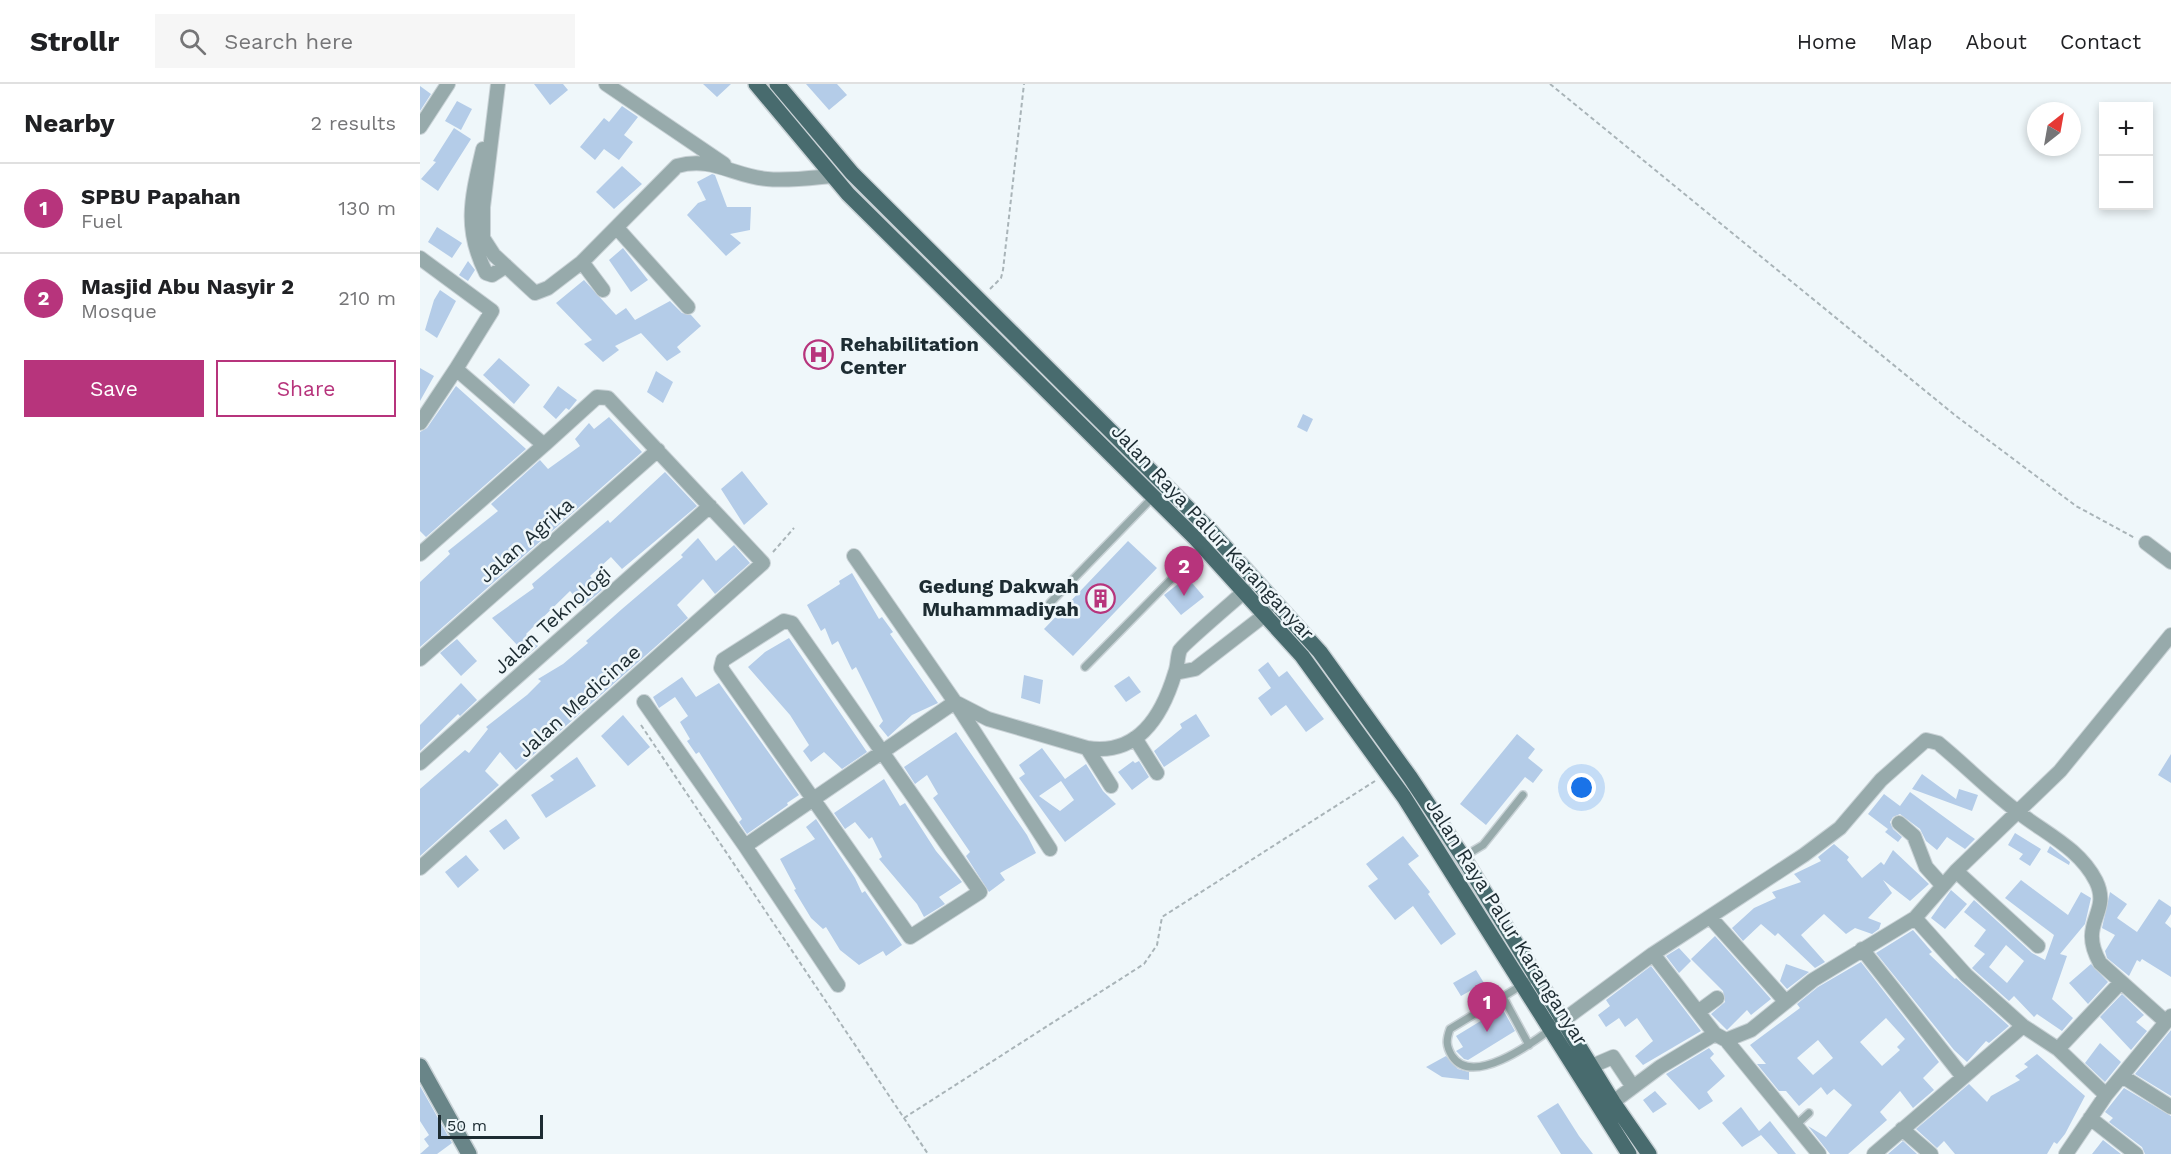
<!DOCTYPE html>
<html lang="en">
<head>
<meta charset="utf-8">
<style>
  :root { --surface:#fff; --page:#f6f6f6; --text:#202124; --muted:#757577; --line:#e0e0e0; --accent:#b7347c }
  body { margin:0; font-family:"Work Sans",sans-serif; background:var(--page); color:var(--text) }
  .controls { position:absolute; right:18px; top:18px; display:grid; overflow:hidden; border-radius:0px; box-shadow:0 3px 9px #0003 }
  .controls button { width:54px; height:54px; display:grid; place-items:center; padding:0; border:0; border-bottom:2px solid var(--line); background:var(--surface); color:var(--text); font:30px sans-serif }
  .compass { position:absolute; left:1607px; top:18px; width:54px; height:54px; border-radius:50%; background:var(--surface); box-shadow:0 3px 9px #0003; rotate:31deg }
  .scale { position:absolute; left:18px; bottom:15px; width:105px; box-sizing:border-box; padding-left:6px; border:3px solid #1d2c32; border-top:0; font-size:16px; line-height:21px; white-space:nowrap; color:#1d2c32; -webkit-text-stroke:4px #eff7fa; paint-order:stroke }
  .you { position:absolute; left:1162px; top:704px; width:21px; height:21px; margin:-15px; border:4px solid #fff; border-radius:50%; background:#1a73e8; box-shadow:0 0 0 9px #1a73e833 }
  .badge { display:grid; place-items:center; width:39px; height:39px; border-radius:50%; background:var(--accent); color:#fff; font-size:20px; font-weight:700 }
  .pin { position:absolute; translate:-50% -50px; filter:drop-shadow(0 2px 3px #0008) }
  .pin::after { content:''; position:absolute; top:32px; width:21px; height:18px; background:inherit; clip-path:polygon(0 0,100% 0,50% 100%) }
  .list { margin:0; padding:0; list-style:none }
  h2 { display:flex; justify-content:space-between; align-items:center; height:78px; margin:0; padding:0 24px; font-size:26px }
  h2 small { font-size:20px; font-weight:400; color:var(--muted) }
  .list li { display:grid; grid-template-columns:39px 1fr auto; gap:18px; align-items:center; box-sizing:border-box; height:90px; padding:0 24px; border-top:2px solid var(--line) }
  .list b { display:block; font-size:22px; white-space:nowrap }
  .list p { margin:0; font-size:20px; white-space:nowrap; color:var(--muted) }
  .list em { font-size:20px; font-style:normal; color:var(--muted) }
  .actions { display:flex; gap:12px; padding:18px 24px }
  .actions a { flex:1; padding:14px 0; border:2px solid var(--accent); border-radius:0px; text-align:center; font-size:21px; color:var(--accent) }
  .actions .main { background:var(--accent); color:#fff }
  .icon { flex:none; width:33px; height:33px; fill:none; stroke:currentColor; stroke-width:2; stroke-linecap:round; stroke-linejoin:round }
  .map { position:relative; flex:none; width:1751px; height:1070px; overflow:hidden }
  header { display:flex; align-items:center; gap:36px; box-sizing:border-box; height:84px; padding:0 30px; background:var(--surface); border-bottom:2px solid var(--line) }
  header strong { font-size:28px }
  nav { display:flex; gap:33px; margin-inline-start:auto; font-size:21px }
  .search { width:420px; height:54px; background:var(--page); display:flex; align-items:center; gap:15px; box-sizing:border-box; padding:0 21px; border-radius:0px; color:var(--muted); font-size:22px }
  main { display:flex }
  aside { flex:1; background:var(--surface) }
  .map>svg:first-child { display:block }
  .building { fill:#b4cce8; fill-rule:evenodd }
  .lines { fill:none; stroke-linecap:round; stroke-linejoin:round }
  .lane-casing { stroke:#c9d2d6; stroke-width:10 }
  .street-casing { stroke:#c9d2d6; stroke-width:16 }
  .secondary-casing { stroke:#c9d2d6; stroke-width:18 }
  .primary-casing { stroke:#c9d2d6; stroke-width:18 }
  .path { stroke:#a9b4b8; stroke-width:2; stroke-dasharray:4.5 3; stroke-linecap:butt }
  .lane { stroke:#97aaab; stroke-width:7 }
  .street { stroke:#97aaab; stroke-width:14 }
  .secondary { stroke:#698588; stroke-width:15 }
  .primary { stroke:#486b6e; stroke-width:15 }
  .labels { text-anchor:middle; dominant-baseline:central; stroke-width:5; stroke-linejoin:round; paint-order:stroke }
  .poi-label { font-size:20px; font-weight:bold; fill:#1d2c32; stroke:#eff7fa; text-anchor:start }
  .street-label { font-size:20px; fill:#1d2c32; stroke:#eff7fa }
</style>
</head>
<body>
<header>
<strong>Strollr</strong>
<div class="search"><svg class="icon" aria-label="search" viewBox="0 0 24 24"><circle cx="10" cy="10" r="6"/><path d="M15 15l6 6"/></svg>Search here</div>
<nav><a>Home</a><a>Map</a><a>About</a><a>Contact</a></nav>
</header>
<main>
<aside>
<h2>Nearby<small>2 results</small></h2>
<ul class="list">
<li><span class="badge">1</span><div><b>SPBU Papahan</b><p>Fuel</p></div><em>130 m</em></li>
<li><span class="badge">2</span><div><b>Masjid Abu Nasyir 2</b><p>Mosque</p></div><em>210 m</em></li>
</ul>
<div class="actions"><a class="main">Save</a><a>Share</a></div>
</aside>
<div class="map">
<svg width="1751" height="1070" viewBox="0 0 1751 1070">
  <rect width="100%" height="100%" fill="#eff7fa"/>
  <path class="building" d="M114 0H143L148 6 130 21Z
    M283 0H311L297 13Z
    M386 0H417L427 11 409 26Z
    M0 2 11 10 0 27Z
    M37 17 52 25 41 46 25 37Z
    M202 22 218 33 204 51 213 58 199 76 184 65 175 76 160 63 184 34 189 38Z
    M34 44 51 55 18 107 1 95 16 78 13 77Z
    M202 82 222 100 194 125 176 108Z
    M292 90 295 91 307 123H331L330 146 310 150 321 159 306 172 267 131 278 119 286 116 277 98Z
    M17 143 42 159 32 174 8 158Z
    M203 164 228 196 211 208 189 176Z
    M48 177 55 186 48 197 39 191Z
    M164 196 196 231 206 224 215 236 250 217 262 229 271 231 281 242 257 263 261 268 247 277 221 249 195 262 199 266 183 278 164 260 172 256 136 219Z
    M20 206 36 217 17 254 5 246 14 216Z
    M79 274 110 301 94 320 63 291Z
    M0 284 14 292 0 317Z
    M236 287 253 298 243 319 227 308Z
    M36 302 106 365 6 453 0 447V348L7 344Z
    M138 302 157 316 149 326 146 324 136 335 123 323Z
    M883 330 893 335 887 348 877 343Z
    M189 333 222 368 0 563V498L30 470 28 467 78 427 71 420 120 376 128 385 160 362 155 355 169 339 174 345Z
    M322 387 348 420 324 441 301 405Z
    M245 388 277 422 202 485 191 473 170 492 182 506 163 522 150 507 106 550 118 562 104 574 95 565 98 562 72 534 114 504 112 500 188 436 190 439Z
    M278 454 296 477 314 461 330 479 295 510 283 495 257 521 268 534 96 686 80 668 65 687 79 701 0 772V705L45 666 49 669 68 645 66 643 107 611 121 597 118 595 143 580 168 559 166 557 202 525 263 473 261 471Z
    M708 457 737 484 653 572 624 545Z
    M432 489 459 535 462 533 473 548 470 550 518 619 492 631 468 653 459 642 463 637 436 583 432 586 418 557 412 561 405 544 401 547 387 521 420 500 419 497Z
    M767 493 784 513 761 531 744 511Z
    M369 554 447 668 422 685 404 668 391 678 383 667 389 661 370 631 328 583 345 568Z
    M37 555 57 577 41 592 20 569Z
    M848 578 859 593 867 587 904 635 886 648 866 621 851 632 838 614 851 604 838 586Z
    M604 591 623 596 620 620 601 614Z
    M709 592 721 608 706 618 694 602Z
    M262 593 276 613 299 599 379 711 367 719 368 721 327 750 319 738 322 735 279 668 276 670 267 657 270 655 260 638 268 632 255 613 239 624 233 613Z
    M41 599 57 616 40 632 38 630 0 667V641Z
    M776 630 790 652 744 683 734 667 762 644 760 640Z
    M203 631 230 663 208 682 181 652Z
    M536 648 607 751 616 769 580 789 585 796 569 808 546 772 550 768 513 714 518 710 507 691 495 700 484 683Z
    M1097 650 1115 665 1108 674 1123 686 1113 699 1105 693 1066 741 1040 720Z
    M622 664 645 695 666 680 683 707 696 720 645 758 599 694 605 690 599 681ZM641 697 654 716 640 727 619 712Z
    M1751 670V699L1738 691Z
    M157 673 176 702 126 734 111 711 134 696 130 692Z
    M713 677 715 679 719 677 729 693 712 706 698 688Z
    M1502 690 1536 715 1539 705 1558 711 1552 727 1492 705Z
    M464 695 480 722 485 719 516 767 542 798 519 813 525 820 504 833 497 820 459 775 462 773 452 753 449 755 435 738 425 745 414 729Z
    M1490 708 1542 746 1555 755 1545 765 1527 753 1517 766 1506 757 1500 745 1480 730 1473 733 1470 738 1473 745 1482 753 1478 758 1465 748 1468 745 1448 730 1464 710 1480 722Z
    M86 735 100 754 84 766 69 747Z
    M396 735 435 794 442 809 445 807 482 861 466 872 463 867 439 881 420 866 406 843 403 845 391 834 374 806 376 805 360 775 395 755 386 743Z
    M1595 749 1621 765 1610 782 1599 775 1603 770 1588 761Z
    M983 752 999 772 988 780 1010 808 1008 810 1036 850 1021 861 993 822 975 836 948 802 958 795 946 780Z
    M1414 760 1429 773 1427 776 1442 794 1461 778 1464 781 1473 766 1509 800 1490 817 1463 796 1472 809 1448 834 1461 839 1459 845 1452 850 1435 844 1426 850 1404 830 1381 851 1405 878 1395 884 1358 849 1355 852 1341 840 1323 857 1312 844 1334 824 1356 814 1352 808 1381 798 1374 790 1401 777 1398 773Z
    M1630 762 1650 778 1649 781 1627 768Z
    M46 771 59 786 38 804 25 788Z
    M1601 796 1648 831 1661 808 1671 814 1665 840 1640 870 1647 872 1632 915 1653 934 1642 947 1617 930 1614 933 1594 912 1589 917 1552 884 1565 870 1554 862 1566 846 1544 828 1554 816 1612 869 1625 876 1634 851 1585 814ZM1586 861 1604 877 1587 899 1569 883Z
    M1531 806 1547 820 1525 845 1511 834Z
    M1690 808 1707 820 1697 834 1717 848 1739 815 1751 823V830L1745 839 1751 844V893L1722 875 1720 878 1717 876 1709 892 1687 874 1685 867 1695 851 1682 844Z
    M1493 846 1512 868 1509 870 1535 895 1536 894 1589 942 1569 959 1566 957 1547 978 1534 966 1456 869Z
    M1295 852 1351 915 1331 931 1327 926 1307 946 1291 930 1305 918 1303 907 1271 875Z
    M1259 864 1271 877 1259 889 1246 872Z
    M1441 878 1519 978 1503 994 1514 1006 1493 1024 1480 1007 1460 1028 1467 1036 1428 1070H1410L1388 1042 1406 1053 1432 1021 1414 1005 1407 1011 1401 1003 1379 1022 1366 1007H1359L1337 980H1346L1330 961 1380 924 1377 920 1398 903ZM1466 934 1485 955 1477 963 1480 966 1462 982 1440 958ZM1398 956 1413 974 1393 991 1377 974Z
    M1366 880 1389 888 1367 905 1360 897Z
    M1671 880 1688 898 1668 920 1649 899Z
    M1231 882 1281 947 1223 981 1215 972 1233 957 1217 934 1205 943 1199 934 1186 943 1178 931 1190 922 1186 916Z
    M1056 886 1064 899 1041 912 1033 899Z
    M1702 910 1724 931 1716 938 1727 947 1711 966 1680 933Z
    M1082 924 1095 947 1048 976 1044 975 1036 967 1043 963 1036 952Z
    M1751 946V1012L1715 990Z
    M1680 959 1701 978 1685 998 1665 979Z
    M1289 964 1294 970 1290 974 1305 992 1287 1008 1293 1017 1279 1026 1246 990Z
    M1617 970 1665 1012 1645 1050 1637 1060 1634 1058 1627 1070H1535L1524 1057 1517 1064 1496 1045 1549 1000 1567 1018 1571 1012 1600 996 1595 992 1608 983 1604 980Z
    M1026 972 1038 985 1049 988V996L1022 993 1006 983Z
    M0 1002 32 1059 17 1070H0L9 1062 4 1055 9 1051 0 1037Z
    M1704 1004 1751 1032V1070H1725L1722 1063 1689 1038 1693 1034 1685 1028Z
    M1235 1007 1247 1020 1233 1029 1223 1016Z
    M1138 1019 1159 1052 1173 1070H1141L1117 1032Z
    M1321 1023 1339 1047 1350 1037 1376 1070H1358L1341 1051 1322 1063 1302 1039Z
    M1683 1056 1701 1070H1672Z
    M1483 1057 1497 1070H1468Z"/>
  <g class="lines">
    <defs>
      <path id="lane" d="M630 519 734 412
        M665 583 783 463
        M1043 773 1063 761 1103 711
        M1117 892 1030 945C1026 956 1026 962 1032 972 1052 1003 1111 960 1131 945
        M1083 913 1109 961
        M1376 1041 1389 1029"/>
      <path id="street" d="M78 0 63 123V154L74 171 115 209 128 204 162 178 257 82C292 72 313 92 347 95 368 97 390 94 411 92
        M186 0 304 80
        M0 43 28 0
        M63 65C52 113 43 143 66 189L72 191 86 182
        M197 144 268 223
        M0 174 72 227 36 285 124 361 177 313 188 314 343 479 0 784
        M162 178 183 206
        M0 339 36 285
        M1726 459 1751 478
        M0 470 124 361
        M434 472 535 618 630 765
        M364 537 372 539 560 808 490 853 301 584 303 576Z
        M0 575 238 366
        M755 589 775 585 846 530
        M224 618 325 762 418 901
        M535 618 568 635 667 664C718 672 742 632 755 589 758 582 757 573 760 566 763 560 815 516 825 507
        M715 654 737 689
        M667 664 691 702
        M0 679 290 422
        M1479 739 1494 752 1506 783 1523 802
        M325 762 535 618
        M1536 787 1618 862
        M1290 833 1366 918
        M1495 834 1546 891 1603 942 1638 965 1686 1011
        M1442 865 1543 993
        M1233 870 1295 950 1306 956 1399 1070
        M1278 928 1297 914
        M1134 943 1233 870 1384 771 1420 744 1461 696 1506 656 1518 659C1545 681 1570 707 1598 728 1626 750 1659 764 1676 797 1692 830 1657 838 1680 879L1746 938
        M1306 956 1331 946 1393 896 1495 834 1536 787 1640 687 1751 551
        M1638 965 1701 898
        M1172 982 1193 973 1213 1003
        M1702 992 1751 1023
        M1185 1024 1240 983 1295 950
        M1670 1034 1716 1070
        M1482 1045 1511 1070
        M1454 1070 1603 942
        M1646 1070 1686 1011 1751 932"/>
      <path id="secondary" d="M0 982 49 1070"/>
      <path id="primary" d="M336 0 428 110 775 454 882 572 984 713 1209 1070
        M357 0 432 89 787 443 900 568 990 693 1043 773 1193 1018 1229 1070"/>
    </defs>
    <use href="#lane" class="lane-casing"/>
    <use href="#street" class="street-casing"/>
    <use href="#secondary" class="secondary-casing"/>
    <use href="#primary" class="primary-casing"/>
    <path class="path" d="M1130 0 1536 332 1656 422 1715 454
      M570 205 581 194 583 186 604 0
      M353 468 374 444
      M221 641 508 1070
      M484 1034 724 880 737 861 742 833 955 697"/>
    <use href="#lane" class="lane"/>
    <use href="#street" class="street"/>
    <use href="#secondary" class="secondary"/>
    <use href="#primary" class="primary"/>
  </g>
  <defs>
    <symbol id="hospital-ring" viewBox="-11 -11 22 22"><circle r="9.5" fill="#eff7fa" stroke="#b7347c" stroke-width="1.5"/><path d="M-5-5h3v3.5h4V-5h3V5h-3V1.5h-4V5h-3Z" fill="#b7347c"/></symbol>
    <symbol id="building-ring" viewBox="-11 -11 22 22"><circle r="9.5" fill="#eff7fa" stroke="#b7347c" stroke-width="1.5"/><path d="M-4-6H4V6H1V3H-1V6H-4ZM-2.5-4.3h1.7v1.8h-1.7ZM.8-4.3h1.7v1.8H.8ZM-2.5-1h1.7V.8h-1.7ZM.8-1h1.7V.8H.8Z" fill="#b7347c"/></symbol>
  </defs>
  <g fill-rule="evenodd">
    <use href="#hospital-ring" x="382" y="254" width="33" height="33"/>
    <use href="#building-ring" x="664" y="498" width="33" height="33"/>
  </g>
  <g class="labels">
    <g class="poi-label">
      <text x="420" y="260">Rehabilitation<tspan x="420" dy="23">Center</tspan></text>
      <text x="659" y="502" text-anchor="end">Gedung Dakwah<tspan x="659" dy="23">Muhammadiyah</tspan></text>
    </g>
    <g class="street-label">
      <text transform="translate(793 448) rotate(47)">Jalan Raya Palur Karanganyar</text>
      <text transform="translate(106 456) rotate(-41)">Jalan Agrika</text>
      <text transform="translate(132 536) rotate(-42)">Jalan Teknologi</text>
      <text transform="translate(159 617) rotate(-42)">Jalan Medicinae</text>
      <text transform="translate(1087 838) rotate(58)">Jalan Raya Palur Karanganyar</text>
    </g>
  </g>
</svg>
<div class="controls">
<button>+</button>
<button>−</button>
</div>
<svg class="compass" viewBox="-18 -18 36 36"><path d="M0-13l5 13h-10z" fill="#e53935"/><path d="M0 13l5-13h-10z" fill="#757577"/></svg>
<div class="scale">50 m</div>
<div class="you"></div>
<div class="pin badge" style="left:1067px;top:948px">1</div>
<div class="pin badge" style="left:764px;top:512px">2</div>
</div>
</main>
</body>
</html>
